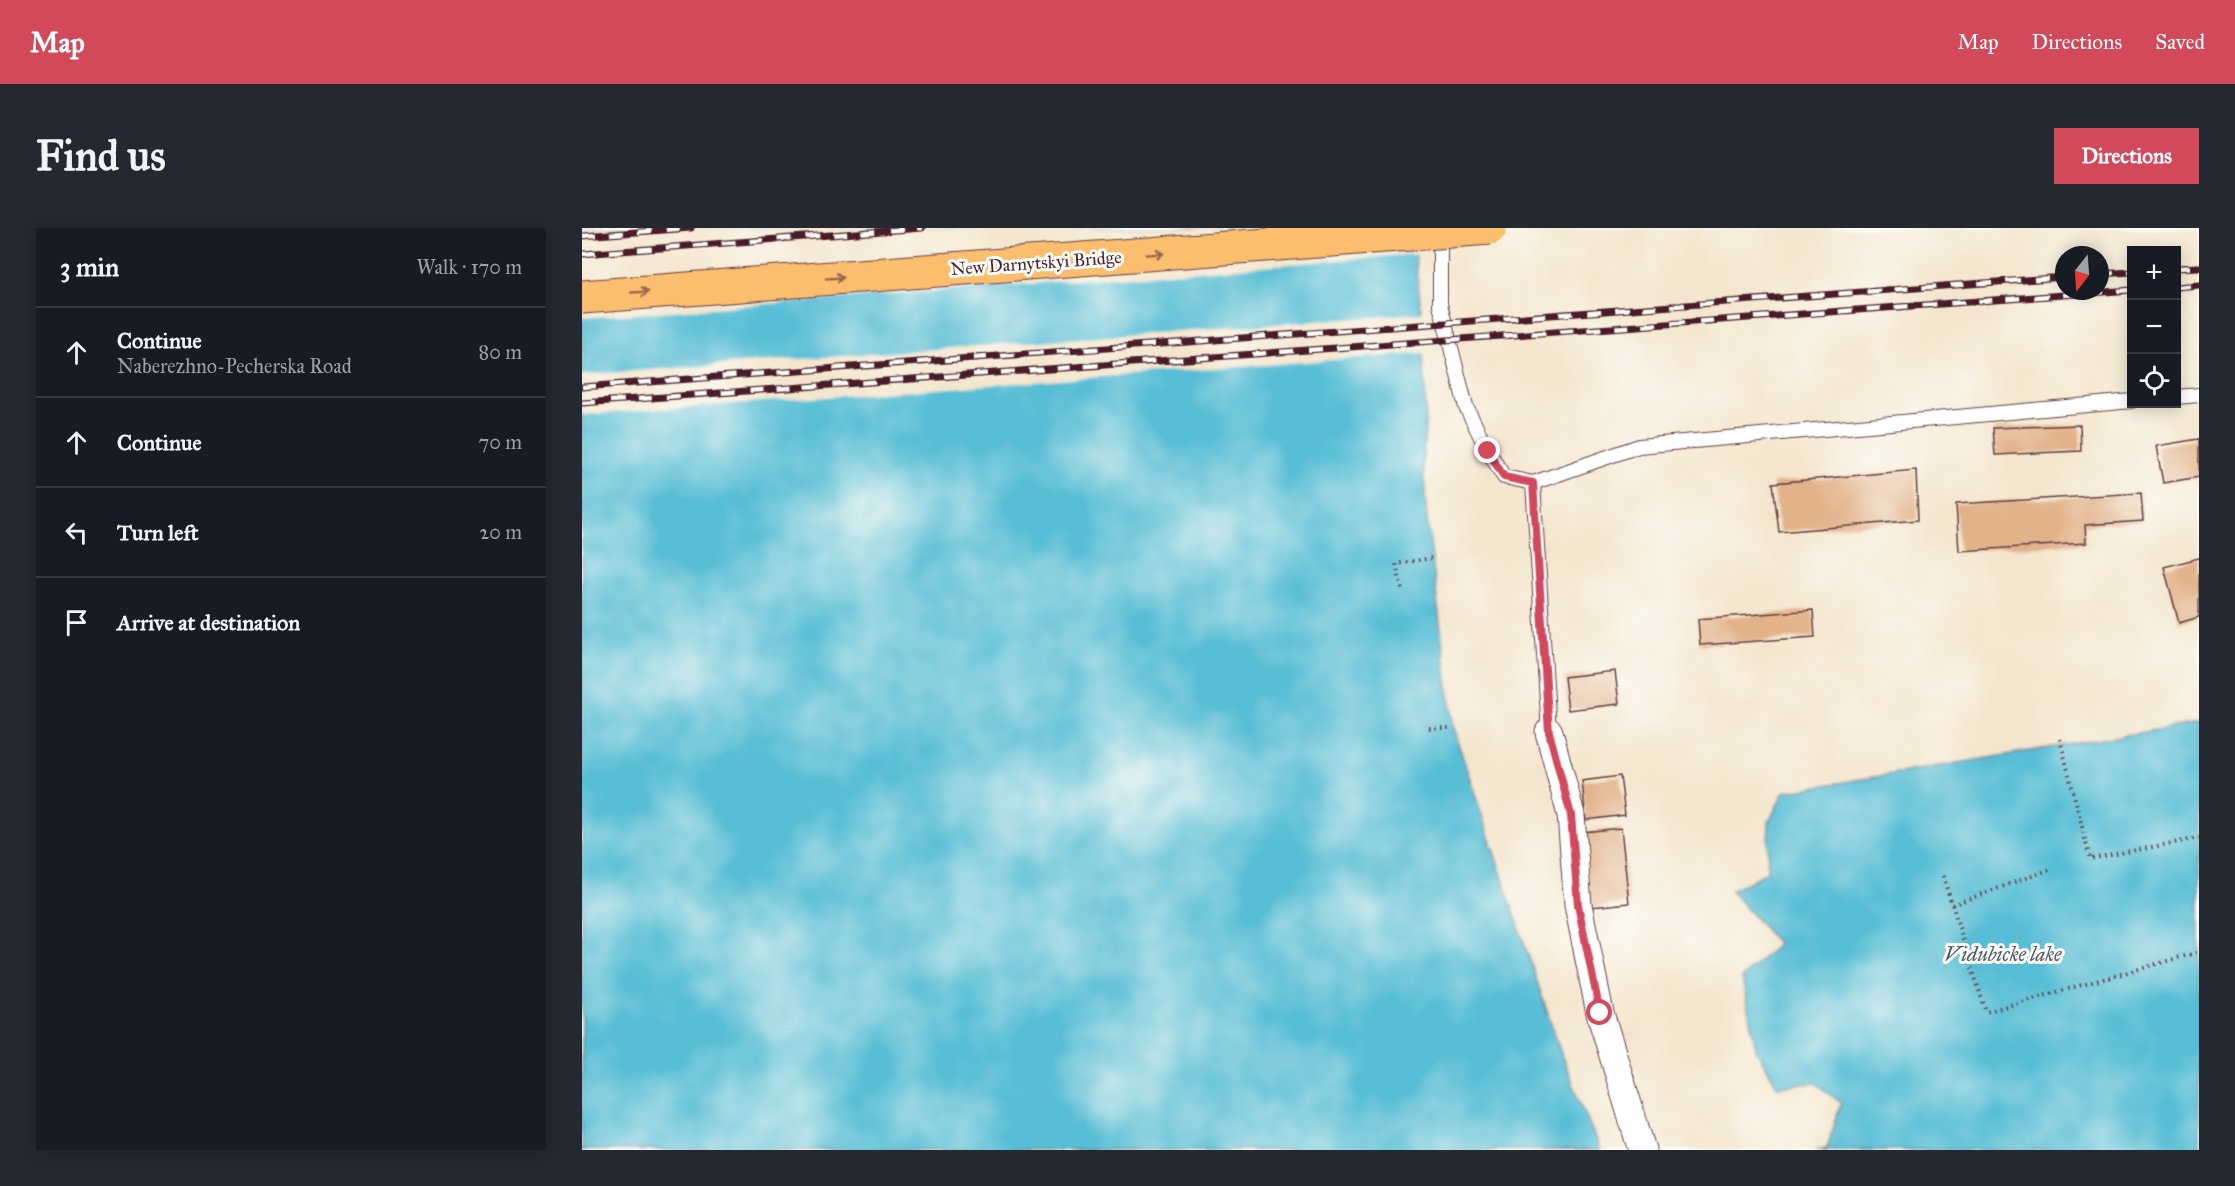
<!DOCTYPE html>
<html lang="en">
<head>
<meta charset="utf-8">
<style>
  :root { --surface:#171b24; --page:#242831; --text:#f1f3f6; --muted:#9ea1a6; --line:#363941; --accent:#d1495b }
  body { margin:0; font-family:"IM FELL Great Primer",serif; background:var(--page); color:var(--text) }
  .controls { position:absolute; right:18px; top:18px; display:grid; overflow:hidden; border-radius:0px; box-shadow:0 3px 15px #0003 }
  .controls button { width:54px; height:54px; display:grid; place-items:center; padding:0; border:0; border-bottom:2px solid var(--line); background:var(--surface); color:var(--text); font:30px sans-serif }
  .compass { position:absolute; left:1473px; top:18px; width:54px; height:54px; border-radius:50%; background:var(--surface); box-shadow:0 3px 15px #0003; rotate:197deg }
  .stop { position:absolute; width:18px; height:18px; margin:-14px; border:4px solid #d1495b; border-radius:50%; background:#fff }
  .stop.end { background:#d1495b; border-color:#fff; box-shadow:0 2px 6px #0008 }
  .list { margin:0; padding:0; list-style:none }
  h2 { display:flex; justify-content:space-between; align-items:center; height:78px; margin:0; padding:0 24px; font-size:26px }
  h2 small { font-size:20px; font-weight:400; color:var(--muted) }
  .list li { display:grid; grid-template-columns:39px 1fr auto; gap:18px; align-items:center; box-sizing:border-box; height:90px; padding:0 24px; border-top:2px solid var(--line) }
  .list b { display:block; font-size:22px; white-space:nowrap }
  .list p { margin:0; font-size:20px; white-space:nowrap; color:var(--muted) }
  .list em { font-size:20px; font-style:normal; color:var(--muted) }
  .icon { flex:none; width:33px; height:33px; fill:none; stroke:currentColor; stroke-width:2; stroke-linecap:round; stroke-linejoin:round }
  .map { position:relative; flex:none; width:1617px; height:922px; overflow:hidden; border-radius:0px }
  header { display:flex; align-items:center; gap:36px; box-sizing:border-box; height:84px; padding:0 30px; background:var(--accent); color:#fff }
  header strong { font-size:28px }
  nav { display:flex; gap:33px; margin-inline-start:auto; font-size:21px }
  .intro { display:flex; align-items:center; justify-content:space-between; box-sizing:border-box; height:144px; padding:0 36px }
  h1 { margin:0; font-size:42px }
  .button { padding:15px 27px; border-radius:0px; background:var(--accent); color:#fff; font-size:21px; font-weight:700 }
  main { display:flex; gap:36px; padding:0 36px }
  aside { flex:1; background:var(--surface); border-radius:0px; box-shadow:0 3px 15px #0003 }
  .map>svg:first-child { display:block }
  .water { fill:#58bed5; stroke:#516e80; stroke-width:1.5 }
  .pier { fill:#f4e6ce }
  .building { fill:#e2b289 }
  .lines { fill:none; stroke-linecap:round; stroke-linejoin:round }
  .lane-casing { stroke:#643d43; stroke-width:16 }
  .street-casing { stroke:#643d43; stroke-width:29 }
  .path { stroke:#643d43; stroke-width:4; stroke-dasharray:1.5 4.5; stroke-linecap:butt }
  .lane { stroke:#fff; stroke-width:14 }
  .street { stroke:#fff; stroke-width:27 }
  .rail-casing { stroke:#4a1f2b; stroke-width:7 }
  .rail { stroke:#fdfcf7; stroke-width:4.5; stroke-dasharray:14; stroke-linecap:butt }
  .primary-bridge-casing { stroke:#643d43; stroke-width:35; stroke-linecap:butt }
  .primary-bridge { stroke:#fbbd6e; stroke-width:33 }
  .oneway { stroke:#9a6649 }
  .route { stroke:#d1495b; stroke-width:8 }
  .labels { text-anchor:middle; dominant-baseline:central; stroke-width:6; stroke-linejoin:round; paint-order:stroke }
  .street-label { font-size:18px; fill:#4a1f2b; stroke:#fdfcf7 }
  .water-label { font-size:20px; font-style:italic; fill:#4f5766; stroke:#fdfcf7 }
</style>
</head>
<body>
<header>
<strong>Map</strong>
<nav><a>Map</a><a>Directions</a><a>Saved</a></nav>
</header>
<div class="intro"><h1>Find us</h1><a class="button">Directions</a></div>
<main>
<aside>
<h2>3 min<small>Walk · 170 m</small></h2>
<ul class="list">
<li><svg class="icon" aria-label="ahead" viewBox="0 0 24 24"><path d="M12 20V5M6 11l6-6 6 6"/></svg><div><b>Continue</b><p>Naberezhno-Pecherska Road</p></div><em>80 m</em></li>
<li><svg class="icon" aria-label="ahead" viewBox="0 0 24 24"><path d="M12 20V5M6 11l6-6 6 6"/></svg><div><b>Continue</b></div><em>70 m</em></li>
<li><svg class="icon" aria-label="left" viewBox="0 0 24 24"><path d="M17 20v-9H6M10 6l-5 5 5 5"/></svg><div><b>Turn left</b></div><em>20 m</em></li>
<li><svg class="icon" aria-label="arrive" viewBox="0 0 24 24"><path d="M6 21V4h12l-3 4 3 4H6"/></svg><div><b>Arrive at destination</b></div></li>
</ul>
</aside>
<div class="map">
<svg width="1617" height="922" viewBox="0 0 1617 922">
  <rect width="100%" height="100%" fill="#fdfcf7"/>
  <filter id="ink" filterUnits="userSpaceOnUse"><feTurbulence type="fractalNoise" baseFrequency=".0167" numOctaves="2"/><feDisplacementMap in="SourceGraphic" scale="12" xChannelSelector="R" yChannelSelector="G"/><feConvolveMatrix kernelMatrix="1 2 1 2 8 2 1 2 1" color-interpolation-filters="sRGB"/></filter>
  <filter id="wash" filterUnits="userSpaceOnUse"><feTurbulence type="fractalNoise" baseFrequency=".008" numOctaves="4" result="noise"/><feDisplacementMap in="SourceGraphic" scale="24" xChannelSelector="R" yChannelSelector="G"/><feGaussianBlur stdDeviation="1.35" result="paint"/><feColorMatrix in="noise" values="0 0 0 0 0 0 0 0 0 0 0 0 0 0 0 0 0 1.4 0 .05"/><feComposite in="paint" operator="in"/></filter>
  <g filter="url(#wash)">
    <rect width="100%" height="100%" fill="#f4e6ce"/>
    <path class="water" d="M0 0H830L840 91 844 184 841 232 844 282 871 500 979 826 1018 922H0Z
      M1617 495V922H1234L1245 920 1259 875 1234 855 1195 858 1174 821 1160 750 1196 716 1149 663 1185 644 1187 594 1202 564Z"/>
    <path class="pier" d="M0 0H833L836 26 0 90Z
      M843 85 845 125 0 187V147Z"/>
    <g id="blocks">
      <path class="building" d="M1498 197 1499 223 1413 227 1411 200Z
        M1617 211V249L1581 255 1574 218Z
        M1334 242 1336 292 1197 304 1191 255Z
        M1559 265 1561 293 1503 297 1504 315 1377 323 1374 276Z
        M1617 330V389L1597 395 1582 339Z
        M1231 382 1233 409 1118 417 1116 391Z
        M1033 443 1037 476 986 482 982 449Z
        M1038 548 1043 587 1004 592 1000 553Z
        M1039 600 1047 675 1009 679 1001 604Z"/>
    </g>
  </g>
  <g filter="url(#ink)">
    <use href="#blocks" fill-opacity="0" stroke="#643d43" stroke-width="1.5"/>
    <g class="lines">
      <defs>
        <path id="lane" d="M858 2V76L884 179 906 223 922 249 951 255 967 504
          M1594 169 1617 167
          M951 255 1057 218 1550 173"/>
        <path id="street" d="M967 504 989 587 996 677 1018 785 1060 922"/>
      </defs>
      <use href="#lane" class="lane-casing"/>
      <use href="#street" class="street-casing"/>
      <path class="path" d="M820 361 814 336 849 330
        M847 500H871
        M1478 511 1508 631 1617 610
        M1361 648 1404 784 1617 724
        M1370 677 1469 641"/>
      <use href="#lane" class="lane"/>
      <use href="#street" class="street"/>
      <defs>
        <path id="rail" d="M0 8 109 0
          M0 26 340 0
          M1594 40 1617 39
          M1518 46 1550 44
          M1594 59 1617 57
          M0 159 1482 49
          M0 175 1550 62"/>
      </defs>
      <use href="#rail" class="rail-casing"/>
      <use href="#rail" class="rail"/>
      <defs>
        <path id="primary-bridge" d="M0 69 908 0"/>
      </defs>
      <use href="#primary-bridge" class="primary-bridge-casing"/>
      <use href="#primary-bridge" class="primary-bridge"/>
    </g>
    <defs><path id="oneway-shaft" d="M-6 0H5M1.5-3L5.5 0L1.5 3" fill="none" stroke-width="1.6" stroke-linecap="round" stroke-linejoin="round" transform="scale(1.5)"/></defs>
    <g class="oneway">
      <use href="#oneway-shaft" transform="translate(573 26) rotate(-4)"/>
      <use href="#oneway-shaft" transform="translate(253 50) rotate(-4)"/>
      <use href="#oneway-shaft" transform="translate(58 64) rotate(-4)"/>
    </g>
  </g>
  <g class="lines" filter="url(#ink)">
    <path class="route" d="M906 223 922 249 951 255 967 504 989 587 996 677 1018 785"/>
  </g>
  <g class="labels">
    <g class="street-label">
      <text transform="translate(454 35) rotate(-4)">New Darnytskyi Bridge</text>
    </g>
    <g class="water-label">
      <text x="1421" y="726">Vidubicke lake</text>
    </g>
  </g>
</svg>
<div class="controls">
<button>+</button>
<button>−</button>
<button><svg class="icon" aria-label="locate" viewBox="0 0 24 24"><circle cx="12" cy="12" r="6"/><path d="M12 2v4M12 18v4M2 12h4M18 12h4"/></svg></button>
</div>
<svg class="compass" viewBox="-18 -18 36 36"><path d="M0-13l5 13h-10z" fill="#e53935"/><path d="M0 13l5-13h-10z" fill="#9ea1a6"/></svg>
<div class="stop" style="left:1018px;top:785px"></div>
<div class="stop end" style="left:906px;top:223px"></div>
</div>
</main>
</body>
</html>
